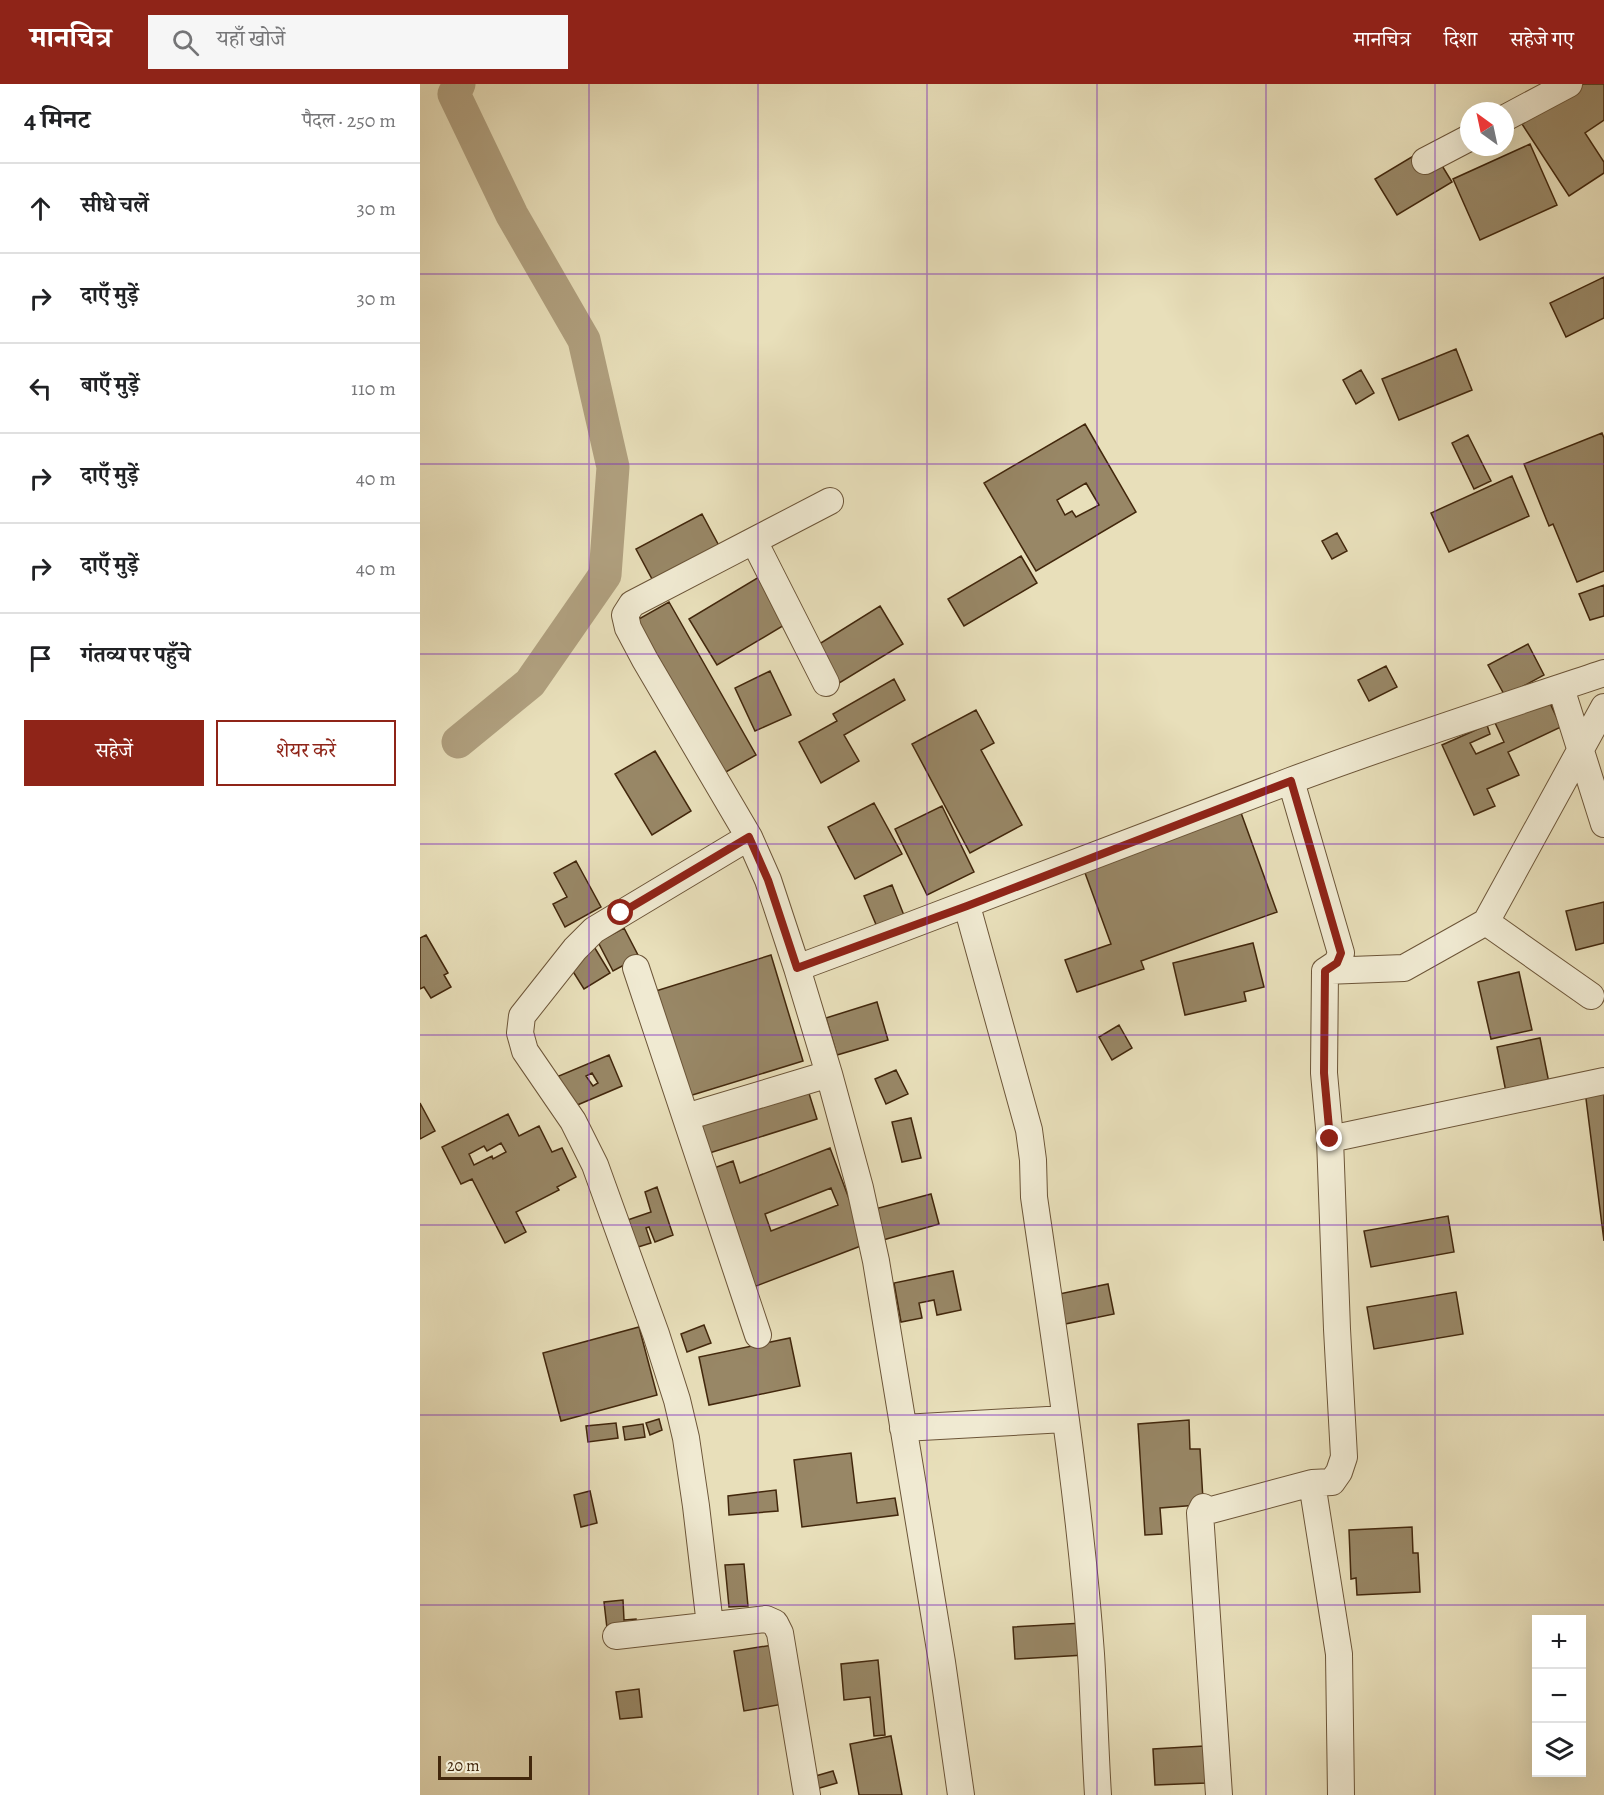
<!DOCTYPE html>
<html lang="hi">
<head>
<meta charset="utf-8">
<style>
  :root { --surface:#fff; --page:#f6f6f6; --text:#202124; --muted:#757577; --line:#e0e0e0; --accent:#8f2418 }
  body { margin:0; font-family:Alegreya,"Noto Serif Devanagari",serif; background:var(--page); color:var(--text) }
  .controls { position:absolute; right:18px; bottom:18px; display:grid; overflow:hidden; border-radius:0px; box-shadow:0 6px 24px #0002 }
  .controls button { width:54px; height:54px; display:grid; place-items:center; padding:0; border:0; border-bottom:2px solid var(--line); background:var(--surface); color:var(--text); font:30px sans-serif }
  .compass { position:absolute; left:1040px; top:18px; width:54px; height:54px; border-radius:50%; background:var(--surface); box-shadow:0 6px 24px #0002; rotate:327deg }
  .scale { position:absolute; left:18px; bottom:15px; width:94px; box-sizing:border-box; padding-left:6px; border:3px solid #42270c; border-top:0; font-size:16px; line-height:21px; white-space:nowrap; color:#42270c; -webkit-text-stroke:4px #f0ead2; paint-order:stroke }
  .stop { position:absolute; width:18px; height:18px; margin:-14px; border:4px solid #8f2418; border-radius:50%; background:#fff }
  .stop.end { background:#8f2418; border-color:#fff; box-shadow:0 2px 6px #0008 }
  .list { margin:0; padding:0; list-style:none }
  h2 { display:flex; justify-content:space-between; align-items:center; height:78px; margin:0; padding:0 24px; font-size:26px }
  h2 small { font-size:20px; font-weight:400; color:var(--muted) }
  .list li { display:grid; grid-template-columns:39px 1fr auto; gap:18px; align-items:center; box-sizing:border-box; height:90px; padding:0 24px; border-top:2px solid var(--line) }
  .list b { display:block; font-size:22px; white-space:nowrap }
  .list em { font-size:20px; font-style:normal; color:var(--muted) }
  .actions { display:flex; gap:12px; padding:18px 24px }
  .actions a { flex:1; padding:14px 0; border:2px solid var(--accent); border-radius:0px; text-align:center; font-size:21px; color:var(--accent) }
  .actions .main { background:var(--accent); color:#fff }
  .icon { flex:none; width:33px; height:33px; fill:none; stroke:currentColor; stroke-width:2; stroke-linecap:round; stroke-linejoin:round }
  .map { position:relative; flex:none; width:1184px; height:1711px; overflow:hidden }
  header { display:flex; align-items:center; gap:36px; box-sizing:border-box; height:84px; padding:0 30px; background:var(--accent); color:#fff }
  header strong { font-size:28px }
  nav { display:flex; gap:33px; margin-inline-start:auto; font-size:21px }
  .search { width:420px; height:54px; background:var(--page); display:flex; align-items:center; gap:15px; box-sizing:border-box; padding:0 21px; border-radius:0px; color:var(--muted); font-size:22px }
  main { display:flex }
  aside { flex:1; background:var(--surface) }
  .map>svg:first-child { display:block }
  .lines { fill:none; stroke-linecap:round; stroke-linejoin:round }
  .canal { stroke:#b0a07f; stroke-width:33 }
  .building { fill:#988766; stroke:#42270c; stroke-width:1.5; fill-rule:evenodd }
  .street-casing { stroke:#6c5538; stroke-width:28 }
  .street { stroke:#f0ead2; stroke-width:26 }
  .route { stroke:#8f2418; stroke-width:8 }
  .grid { fill:none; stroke:#7b2cbf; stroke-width:1.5; stroke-opacity:0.55 }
</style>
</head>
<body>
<header>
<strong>मानचित्र</strong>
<div class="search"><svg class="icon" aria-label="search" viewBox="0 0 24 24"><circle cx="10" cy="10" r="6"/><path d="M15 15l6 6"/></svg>यहाँ खोजें</div>
<nav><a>मानचित्र</a><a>दिशा</a><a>सहेजे गए</a></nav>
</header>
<main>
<aside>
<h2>4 मिनट<small>पैदल · 250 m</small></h2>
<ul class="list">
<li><svg class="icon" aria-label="ahead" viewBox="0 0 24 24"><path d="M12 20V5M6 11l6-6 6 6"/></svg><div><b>सीधे चलें</b></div><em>30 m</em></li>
<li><svg class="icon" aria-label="right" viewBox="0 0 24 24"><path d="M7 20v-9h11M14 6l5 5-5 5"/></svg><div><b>दाएँ मुड़ें</b></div><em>30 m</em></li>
<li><svg class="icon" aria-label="left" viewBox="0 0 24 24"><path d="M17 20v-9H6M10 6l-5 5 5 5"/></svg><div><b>बाएँ मुड़ें</b></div><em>110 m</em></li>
<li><svg class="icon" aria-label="right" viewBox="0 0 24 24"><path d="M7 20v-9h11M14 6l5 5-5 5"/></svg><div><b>दाएँ मुड़ें</b></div><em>40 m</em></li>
<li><svg class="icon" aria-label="right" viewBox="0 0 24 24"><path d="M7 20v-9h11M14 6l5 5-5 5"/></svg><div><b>दाएँ मुड़ें</b></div><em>40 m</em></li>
<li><svg class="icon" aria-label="arrive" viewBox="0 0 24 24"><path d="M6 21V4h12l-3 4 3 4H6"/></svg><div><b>गंतव्य पर पहुँचे</b></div></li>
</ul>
<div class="actions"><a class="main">सहेजें</a><a>शेयर करें</a></div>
</aside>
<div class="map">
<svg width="1184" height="1711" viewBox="0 0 1184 1711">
  <rect width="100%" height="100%" fill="#e8dfba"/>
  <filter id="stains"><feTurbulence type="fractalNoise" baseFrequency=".00333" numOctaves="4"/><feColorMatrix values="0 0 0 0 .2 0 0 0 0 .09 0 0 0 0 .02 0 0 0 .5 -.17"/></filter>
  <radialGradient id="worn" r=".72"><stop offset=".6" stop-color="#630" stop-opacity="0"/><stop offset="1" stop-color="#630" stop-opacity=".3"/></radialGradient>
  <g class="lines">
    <path class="canal" d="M38 658 110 599 185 491 193 383 164 256 92 131 34 10 39 0"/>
  </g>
  <path class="building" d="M1163 0H1184V36L1165 49 1184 78V89L1149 112 1102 40Z
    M1110 60 1137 121 1060 156 1033 95Z
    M1010 62 1032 98 977 131 955 95Z
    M1184 193V234L1146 253 1130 219Z
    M1036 265 1052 306 979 336 962 295Z
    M941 286 954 309 936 320 923 296Z
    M665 340 716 428 616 487 564 399ZM666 399 679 421 656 433 652 427 645 431 637 416Z
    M1182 349 1184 354V487L1157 498 1133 440 1129 442 1104 380Z
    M1048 351 1071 397 1054 405 1032 359Z
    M1092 392 1109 432 1029 468 1011 429Z
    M282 430 305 473 239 508 216 465Z
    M917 449 927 467 912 475 902 457Z
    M601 472 617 499 544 542 528 515Z
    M339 493 366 540 297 581 269 535Z
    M1184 501V532L1170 536 1159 510Z
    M249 518 336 671 297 693 210 540Z
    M460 522 483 560 411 604 388 567Z
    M1108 560 1124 591 1085 612 1068 581Z
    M966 582 977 603 949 617 938 596Z
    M350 587 371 631 335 647 315 604Z
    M474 595 485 616 424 651 439 677 401 699 379 658 417 637 413 630Z
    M1123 604 1141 643 1088 668 1099 691 1067 705 1075 722 1054 731 1022 661 1067 641 1070 650 1050 659 1056 670 1084 658 1070 628Z
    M556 626 574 659 561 666 602 741 550 769 492 660Z
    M235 667 271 727 232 751 195 690Z
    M816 715 857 828 721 877 724 885 657 908 645 876 691 860 661 778Z
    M454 719 482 770 435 795 408 743Z
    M522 722 554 788 507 811 475 745Z
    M156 777 181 823 145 843 133 820 147 813 134 789Z
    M472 801 487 839 460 850 444 812Z
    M1184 818V859L1156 866 1146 827Z
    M204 844 219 873 193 887 178 858Z
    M6 851 28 889 24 891 31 903 11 914 4 903 0 905V854Z
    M833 859 844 903 824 908 826 917 765 931 753 879Z
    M173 861 190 889 164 905 147 878Z
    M351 871 383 977 256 1016 223 911Z
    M1099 888 1112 946 1071 955 1058 898Z
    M457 918 468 956 417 971 406 934Z
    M699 941 712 964 692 976 679 953Z
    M1120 954 1131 1009 1088 1018 1077 963Z
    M189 971 202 1002 155 1022 134 994ZM172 989 178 999 173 1002 166 992Z
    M476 986 488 1010 466 1020 455 995Z
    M387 1003 397 1035 280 1072 271 1039Z
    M1184 1004V1157L1165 1007Z
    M0 1019 15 1047 0 1055Z
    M88 1030 99 1052 119 1042 132 1068 142 1064 156 1093 137 1103 139 1106 96 1128 106 1148 85 1159 52 1095 41 1100 22 1063ZM81 1059 86 1068 73 1075 72 1072 54 1081 49 1070 64 1062 67 1067Z
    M491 1034 501 1074 482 1078 472 1038Z
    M410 1064 446 1160 323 1207 278 1090 313 1077 320 1099ZM411 1104 418 1121 351 1147 345 1130Z
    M237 1103 253 1151 235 1158 229 1143 226 1144 231 1159 202 1168 193 1141 231 1128 225 1108Z
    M511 1110 519 1140 463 1156 455 1125Z
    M1028 1132 1034 1168 951 1183 944 1147Z
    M533 1187 541 1226 517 1231 514 1216 499 1219 502 1234 481 1238 474 1199Z
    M688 1200 694 1230 645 1240 639 1210Z
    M1036 1208 1043 1250 954 1265 947 1223Z
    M284 1241 291 1259 267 1268 261 1250Z
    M219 1243 237 1311 141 1337 123 1269Z
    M370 1254 380 1302 289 1321 279 1273Z
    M239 1335 242 1346 230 1351 226 1339Z
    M769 1336 770 1365H780L783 1416 778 1421 740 1424 742 1450 725 1451 718 1340Z
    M196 1339 198 1354 168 1358 166 1342Z
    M223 1340 225 1353 205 1356 203 1343Z
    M431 1369 437 1419 475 1414 478 1431 382 1443 374 1376Z
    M356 1406 358 1427 309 1431 308 1412Z
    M170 1407 177 1439 161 1443 154 1411Z
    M992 1443 993 1469H998L1000 1508 937 1511 936 1494 931 1495 929 1446Z
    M324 1480 328 1522 309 1523 305 1481Z
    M203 1516 204 1536 216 1535 217 1550 188 1553 184 1518Z
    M663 1539 665 1571 595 1575 593 1543Z
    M359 1560 369 1619 324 1627 314 1567Z
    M458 1576 465 1651 454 1652 450 1613 424 1616 421 1580Z
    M219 1605 222 1633 200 1635 196 1608Z
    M471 1652 482 1711H439L430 1660Z
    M784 1662 786 1699 735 1701 733 1665Z
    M413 1687 417 1699 396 1705 392 1693Z"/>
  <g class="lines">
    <defs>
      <path id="street" d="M1085 34 1149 0
        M1005 77 1049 54
        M410 417 212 520 205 531 208 544 225 576 329 753 348 796 377 884 409 990 440 1104 456 1177 522 1578 541 1711
        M334 457 406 599
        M1141 604 1184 740
        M547 822 609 1046 613 1076 614 1113C636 1265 660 1417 671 1570 674 1617 675 1664 678 1711
        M1066 838 1171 912
        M216 884 338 1251
        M377 884C542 823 706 759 870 697 974 658 1079 624 1184 589
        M905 887 984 884 1066 838 1184 623
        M266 1033 409 990
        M910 1055 1184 997
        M483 1344 645 1335
        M892 1399 919 1570 921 1711
        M783 1423 780 1429 799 1711
        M780 1429 892 1399 912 1398 919 1388 924 1373 917 1245 910 1055 904 989 905 887 917 879 921 869 871 697
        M290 1541 276 1422 266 1354 257 1316 236 1250 175 1081 153 1037 105 967 100 949 102 932 155 865 174 846 329 753
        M196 1552 346 1535 355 1539 360 1549 387 1711"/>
    </defs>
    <use href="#street" class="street-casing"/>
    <use href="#street" class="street"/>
  </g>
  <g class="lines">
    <path class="route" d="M201 829 329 753 348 796 377 884 547 822 871 697 921 869 917 879 905 887 904 989 910 1055"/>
  </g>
  <path class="grid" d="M169 0V1711M338 0V1711M507 0V1711M677 0V1711M846 0V1711M1015 0V1711M0 190H1184M0 380H1184M0 570H1184M0 760H1184M0 951H1184M0 1141H1184M0 1331H1184M0 1521H1184"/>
  <rect width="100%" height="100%" filter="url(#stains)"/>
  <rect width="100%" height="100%" fill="url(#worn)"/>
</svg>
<div class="controls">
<button>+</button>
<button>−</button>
<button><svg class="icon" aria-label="layers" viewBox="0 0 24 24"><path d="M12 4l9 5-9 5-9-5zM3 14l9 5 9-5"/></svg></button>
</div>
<svg class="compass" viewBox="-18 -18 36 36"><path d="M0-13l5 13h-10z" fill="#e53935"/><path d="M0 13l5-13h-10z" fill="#757577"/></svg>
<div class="scale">20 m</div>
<div class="stop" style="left:201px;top:829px"></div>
<div class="stop end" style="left:910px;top:1055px"></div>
</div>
</main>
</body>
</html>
